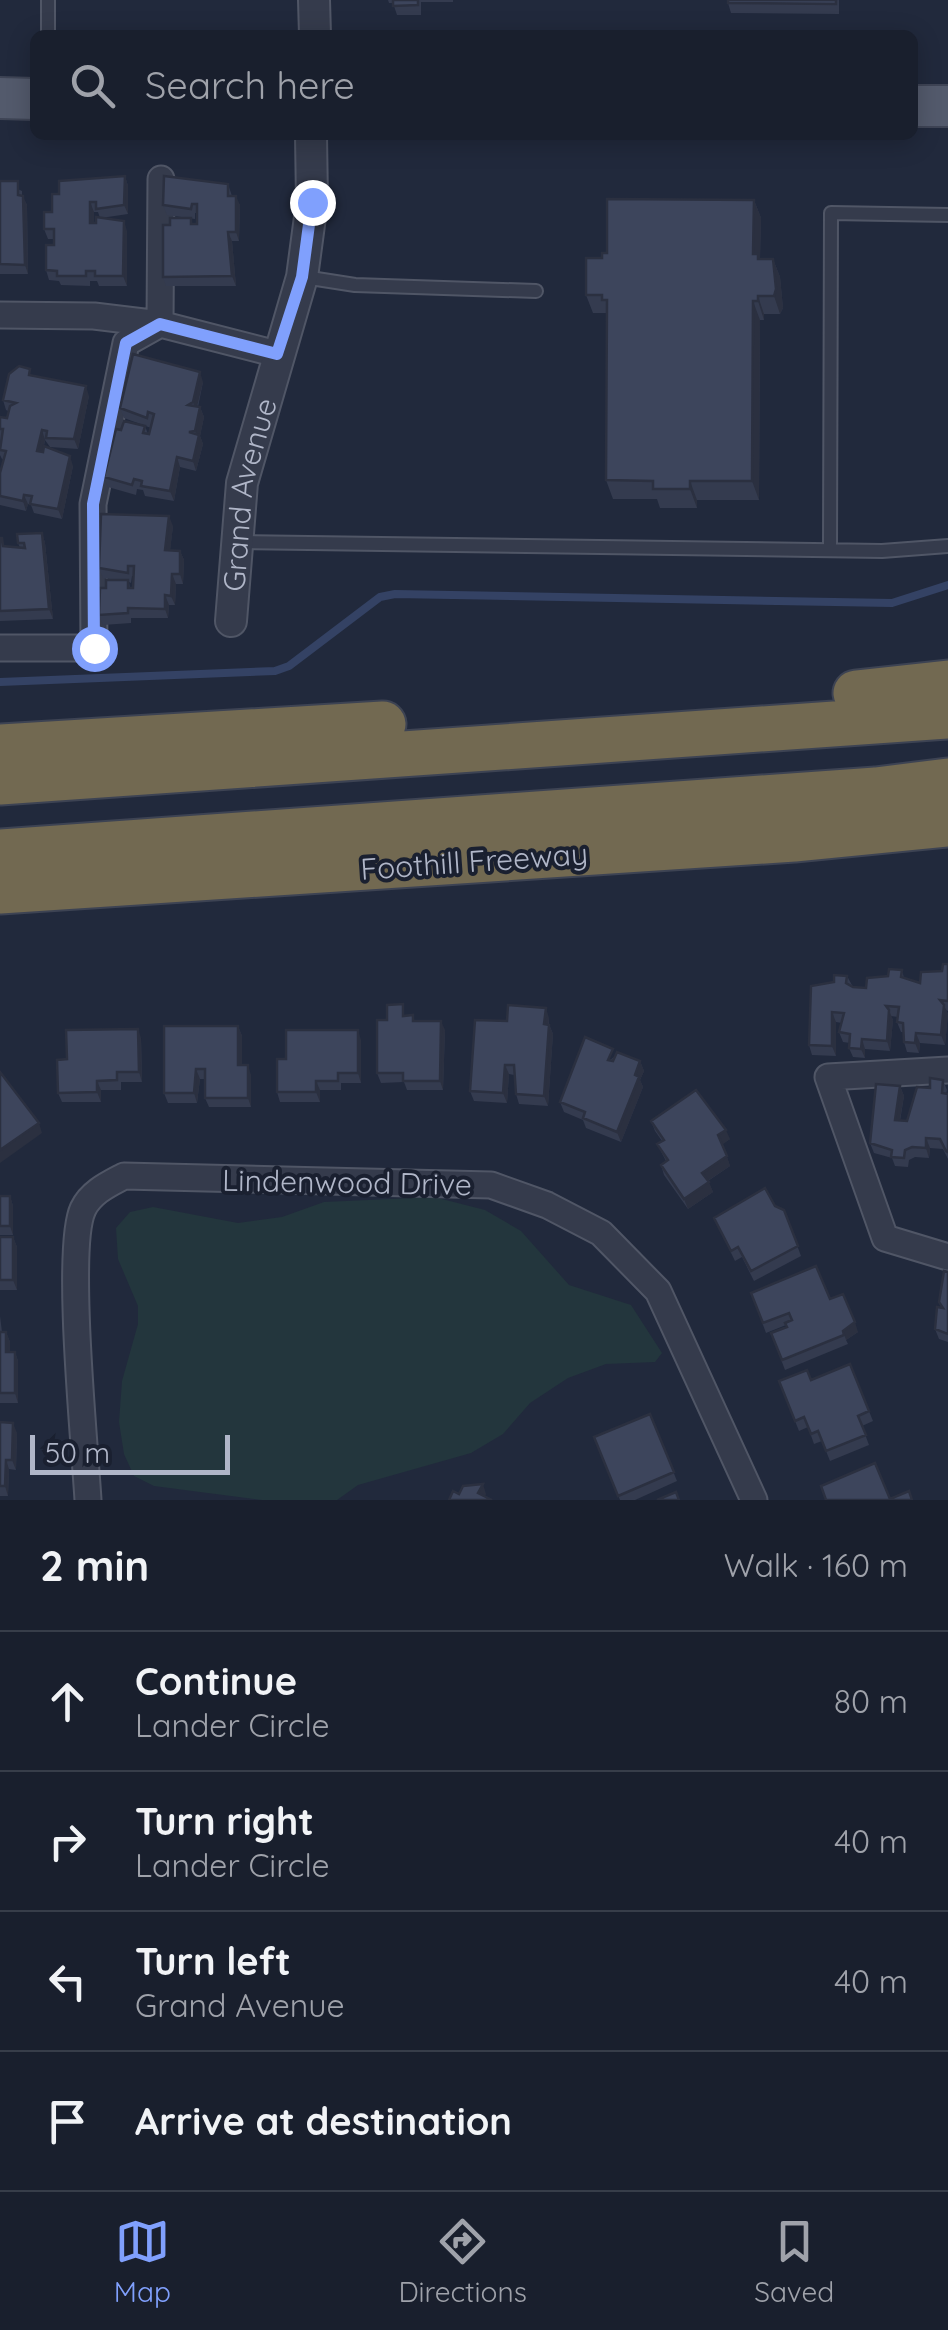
<!DOCTYPE html>
<html lang="en">
<head>
<meta charset="utf-8">
<style>
  :root { --surface:#191f2d; --page:#222735; --text:#f1f3f6; --muted:#9fa2aa; --line:#373d49; --accent:#80a0fd }
  body { margin:0; font-family:Quicksand,sans-serif; background:var(--page); color:var(--text) }
  .scale { position:absolute; left:30px; bottom:25px; width:200px; box-sizing:border-box; padding-left:10px; border:5px solid #b0b6c8; border-top:0; font-size:28px; line-height:35px; white-space:nowrap; color:#b0b6c8; -webkit-text-stroke:8px #1a2030; paint-order:stroke }
  .stop { position:absolute; width:30px; height:30px; margin:-22px; border:8px solid #80a0fd; border-radius:50%; background:#fff }
  .stop.end { background:#80a0fd; border-color:#fff; box-shadow:0 2px 10px #0008 }
  .list { margin:0; padding:0; list-style:none }
  h2 { display:flex; justify-content:space-between; align-items:center; height:130px; margin:0; padding:0 40px; font-size:42px }
  h2 small { font-size:32px; font-weight:400; color:var(--muted) }
  .list li { display:grid; grid-template-columns:65px 1fr auto; gap:30px; align-items:center; box-sizing:border-box; height:140px; padding:0 40px; border-top:2px solid var(--line) }
  .list b { display:block; font-size:38px; white-space:nowrap }
  .list p { margin:0; font-size:32px; white-space:nowrap; color:var(--muted) }
  .list em { font-size:32px; font-style:normal; color:var(--muted) }
  .icon { flex:none; width:55px; height:55px; fill:none; stroke:currentColor; stroke-width:2; stroke-linecap:round; stroke-linejoin:round }
  .map { position:relative; flex:none; width:948px; height:1500px; overflow:hidden }
  .search { position:absolute; background:var(--surface); box-shadow:0 5px 25px #0003; left:30px; right:30px; top:30px; height:110px; display:flex; align-items:center; gap:25px; box-sizing:border-box; padding:0 35px; border-radius:15px; color:var(--muted); font-size:38px }
  .sheet { height:690px; background:var(--surface) }
  nav { display:flex; justify-content:space-around; align-items:center; box-sizing:border-box; height:140px; border-top:2px solid var(--line); background:var(--surface); font-size:28px; color:var(--muted) }
  nav a { display:grid; justify-items:center; gap:5px }
  nav .on { color:var(--accent) }
  .map>svg:first-child { display:block }
  .green { fill:#23363d }
  .lines { fill:none; stroke-linecap:round; stroke-linejoin:round }
  .stream { stroke:#344264; stroke-width:8 }
  .service-casing { stroke:#505666; stroke-width:16 }
  .minor-casing { stroke:#505666; stroke-width:29 }
  .tertiary-casing { stroke:#505666; stroke-width:34 }
  .primary-casing { stroke:#3e4455; stroke-width:44 }
  .motorway-casing { stroke:#3d4353; stroke-width:49 }
  .service { stroke:#353b4c; stroke-width:12 }
  .minor { stroke:#353b4c; stroke-width:25 }
  .tertiary { stroke:#353b4c; stroke-width:30 }
  .primary { stroke:#535a6c; stroke-width:40 }
  .motorway { stroke:#726951; stroke-width:45 }
  .wall { fill:#343b4f; fill-rule:evenodd }
  .shaded-wall { fill:#2b3040 }
  .building { fill:#3d455c; stroke:#2b3040; stroke-width:2.5 }
  .route { stroke:#80a0fd; stroke-width:12 }
  .labels { text-anchor:middle; dominant-baseline:central; stroke-width:8; stroke-linejoin:round; paint-order:stroke }
  .street-label { font-size:30px; fill:#b0b6c8; stroke:#1a2030 }
</style>
</head>
<body>
<div class="map">
<svg width="948" height="1500" viewBox="0 0 948 1500">
  <rect width="100%" height="100%" fill="#21293c"/>
  <path class="green" d="M434 1197 485 1210 521 1231 569 1285 631 1305 662 1353 655 1362 606 1364 568 1378 530 1403 503 1434 471 1453 358 1485 337 1500H262L154 1486 134 1476 124 1454 119 1422 122 1381 138 1324V1306L118 1259 116 1228 130 1212 153 1207 238 1223 282 1217 324 1202Z"/>
  <g class="lines">
    <path class="stream" d="M0 682 275 671 289 666 380 597 395 594 892 603 948 585"/>
    <defs>
      <path id="service" d="M48 0V35
        M304 277 355 285 536 291
        M237 542 882 551 948 546
        M830 550 831 213 948 215"/>
      <path id="minor" d="M0 315 94 316 160 324 277 354
        M0 648H94L93 504 126 343 160 324 161 179
        M948 1070 828 1077 885 1238 948 1257
        M88 1500C85 1447 65 1247 83 1209 91 1192 109 1184 124 1176L491 1185 547 1205 601 1233 658 1291 754 1500"/>
      <g id="tertiary">
        <path d="M314 0 315 35"/>
        <path id="s1" d="M231 621 242 483 302 277 312 202 311 135"/>
      </g>
      <path id="primary" d="M0 98 35 99
        M913 106H948"/>
      <path id="motorway" d="M856 693 948 683
        M0 747 383 724
        M0 782 948 716
        M0 852 876 790 948 781
        M0 891 794 839 948 824"/>
    </defs>
    <use href="#service" class="service-casing"/>
    <use href="#minor" class="minor-casing"/>
    <use href="#tertiary" class="tertiary-casing"/>
    <use href="#primary" class="primary-casing"/>
    <use href="#motorway" class="motorway-casing"/>
    <use href="#service" class="service"/>
    <use href="#minor" class="minor"/>
    <use href="#tertiary" class="tertiary"/>
    <use href="#primary" class="primary"/>
    <use href="#motorway" class="motorway"/>
  </g>
  <path class="wall" d="M388 0H453V2H421V15H397L393 3H389Z
    M839 0V14L731 13 728 3Z
    M125 176 128 186V214L101 218 127 231V286H99L97 281H90V286L61 285 59 281 49 280 46 270 54 245V239H48L44 229 59 194ZM94 212H98L100 218 96 223H94Z
    M0 181 22 191V196L27 205 28 274H0Z
    M228 184 232 196 240 205 239 241H232L236 286H166L163 277 193 224H197V213H195V219L167 215 163 205Z
    M754 200 761 218 760 259H773L780 277 783 308 780 314H764V320H760L759 500H697V508H660L657 499H613L606 480 607 313H593L586 295 607 253Z
    M33 376 89 396 78 449 50 447 45 440 44 446 73 466 62 519 34 513 31 505 28 504 26 511 0 505V473L4 460 2 459 0 455V417L7 418 8 411 6 410 3 400Z
    M203 382 198 407H200L204 417 200 436 203 444 196 471 180 467 174 501 145 496 143 490 137 489 136 495 108 487 104 477 145 426 148 434H149L151 428 124 418 120 408Z
    M173 526 170 550 180 551 184 560 183 584H176L175 605H169L168 618H131V623L103 625 99 615 106 588 116 580 103 578 99 568ZM132 576H133V588H130L129 582 131 583Z
    M42 533 45 543 53 619 0 621V538L5 546 20 548 18 543Z
    M948 964V1011L946 1010 948 1014 945 1045 920 1043 919 1053 907 1052 904 1042V1032H901L897 1022 898 1017 891 1016 893 1020 890 1051 865 1049V1058L853 1057 849 1048 850 1043 843 1042 839 1032 842 1023 836 1022V1056L812 1055 809 1045 834 982 847 976 853 987 866 988 902 970 904 978 920 983 942 971Z
    M407 1016 415 1021 445 1030 443 1090H407L404 1082 381 1083 377 1073 387 1020Z
    M549 1018V1024L553 1034 548 1106 519 1104 516 1094 514 1075 509 1074 507 1103 474 1101 470 1091 507 1021Z
    M238 1026 242 1036V1065L251 1075V1107H209L205 1098V1079H200L197 1103H168L164 1093Z
    M141 1038 142 1082H121V1090H101V1102H62L58 1093 67 1059Z
    M361 1040V1083H341V1090H320V1102H280L277 1092 286 1059Z
    M615 1056 640 1061 644 1071 640 1080 643 1087 621 1142 586 1128 583 1120 564 1112 560 1102Z
    M943 1080 947 1090 946 1094H948V1159L943 1149 930 1148 929 1158 915 1157 909 1160 908 1167 895 1166 892 1158 874 1153 870 1143 900 1086 904 1096 900 1121H907L930 1088Z
    M651 1121 730 1139 722 1144 730 1166 708 1181 713 1192 688 1209 664 1175 661 1165 666 1161 657 1144 662 1141 655 1131Z
    M0 1196H10L13 1206V1235H0Z
    M775 1206 784 1210 801 1256 754 1281 742 1257 735 1261 714 1218Z
    M0 1237H13L17 1247V1290H0Z
    M948 1272V1342L939 1339 935 1329 941 1308 939 1302Z
    M751 1293 830 1299 858 1332 846 1340 848 1344 785 1370 771 1333 787 1327 786 1325 766 1333Z
    M0 1316 2 1332H6L10 1342V1352H15L18 1361V1403H0Z
    M850 1364 873 1421 862 1426 869 1445 830 1461 822 1441 814 1444 808 1427 799 1431 779 1381 811 1380Z
    M650 1414 677 1481 635 1500H620L594 1437Z
    M0 1422 17 1433 16 1470 9 1469 8 1496H0Z"/>
  <path class="shaded-wall" d="M125 176 128 186V214L124 205Z
    M23 196 27 205 28 274 25 265Z
    M236 196 240 205 239 241 236 232Z
    M754 200 761 218 760 260 753 254Z
    M90 202 94 212V233L90 223Z
    M124 221 127 231V286L123 276Z
    M228 232 232 241 236 286 232 276Z
    M773 259 780 277 783 308 780 314 774 296Z
    M758 296 764 314V320L758 301Z
    M753 301 760 320 759 500 752 481Z
    M200 372 203 382 196 411 193 402Z
    M86 386 89 396 78 449 74 439Z
    M200 407 204 417 200 436 203 444 196 471 193 461 198 439 195 431Z
    M42 430 45 440 41 460 37 451Z
    M70 456 73 466 62 519 58 509Z
    M177 457 180 467 174 501 170 491Z
    M690 481 697 500V508L690 489Z
    M24 495 28 504 26 511 23 501Z
    M169 516 173 526 169 560 165 550Z
    M42 533 45 543 53 619 49 609Z
    M180 551 184 560 183 584 180 574Z
    M172 574 176 584 175 605 171 596Z
    M165 595 169 605 168 618 165 609Z
    M944 1005 948 1014 945 1045 941 1035Z
    M546 1008 549 1018 548 1034 544 1024Z
    M889 1010 893 1020 890 1051 887 1041Z
    M832 1012 836 1022V1056L832 1046Z
    M441 1021 445 1030 443 1090 440 1081Z
    M549 1025 553 1034 548 1106 544 1096Z
    M238 1026 242 1036V1075L238 1065Z
    M138 1029 141 1038 142 1082 139 1072Z
    M358 1030 361 1040V1083L358 1073Z
    M916 1033 920 1043 919 1053 915 1043Z
    M862 1039 865 1049V1058L861 1049Z
    M640 1061 644 1071 640 1080 643 1087 621 1142 617 1132Z
    M248 1065 251 1075V1107L248 1098Z
    M505 1065 509 1074 507 1103 503 1093Z
    M196 1069 200 1079 197 1103 194 1093Z
    M97 1081 101 1090V1102L97 1092Z
    M316 1081 320 1090V1102L316 1092Z
    M900 1086 904 1096 898 1130 895 1120Z
    M39 1123 42 1133 0 1163V1150Z
    M726 1130 730 1139 722 1145 718 1135Z
    M926 1138 930 1148 929 1158 926 1148Z
    M727 1156 730 1166 706 1182 702 1173Z
    M709 1182 713 1192 688 1209 684 1199Z
    M10 1196 13 1206V1235L10 1226Z
    M13 1237 17 1247V1290L13 1280Z
    M855 1322 858 1332 846 1340 843 1331Z
    M6 1332 10 1342V1361L6 1352Z
    M15 1352 18 1361V1403L15 1393Z
    M13 1423 17 1433 16 1470 12 1460Z
    M6 1460 9 1469 8 1496 5 1486Z
    M483 1484 486 1494 483 1500 478 1493Z"/>
  <path class="building" d="M393 0H418V5L393 6Z
    M728 0H836V4L728 3Z
    M125 176 124 205 96 209V202H90V223H96V217L124 221 123 276H95V271H86V276H57V271L46 270V245H54V229H44V212H52V194H59V181Z
    M164 176 228 184V196H236V232H228L232 276 163 277V225H170V218H191V224H197V204H192L191 209 163 205Z
    M0 181H18V195L23 196 25 265 0 264Z
    M607 199 754 200 753 254H758V259H773L776 289 774 296H758V301H753L752 481H690V489H653V481L606 480 607 300H602V295H586V258H602V253H607Z
    M133 354 200 372 193 402 188 405 200 407 195 431 189 432 199 435 193 461 177 457 170 491 141 486 142 481 134 479 132 485 104 477 116 429 121 430 124 421 145 426 143 433 149 434 154 414 148 412 147 418 120 408Z
    M19 366 30 369 29 375 86 386 74 439 46 438 47 431 42 430 37 451 43 452 44 446 70 456 58 509 30 504 32 496 24 495 23 501 0 496V473L6 451 0 450 3 429H0V417L7 418 10 406 16 403 3 400 9 374Z
    M101 514 169 516 165 550 180 551V574H172L171 596 165 595V609L128 608V613L99 615 100 588H106V580H128V588H133L134 566H128V573L99 568Z
    M42 533 49 609 0 611V538H2L3 546 25 548 24 543H18L17 534Z
    M943 964H948V1001L940 1000 944 1005 941 1035 916 1033 915 1043 904 1042 903 1023 897 1022 899 1007 886 1006 889 1010 887 1041 862 1039 861 1049 849 1048 850 1034 839 1032 844 1013 832 1012V1046L809 1045 811 986 834 982V975L847 976 846 983 853 987 866 988 867 978 888 976 889 969 902 970 901 977 920 983 921 972 942 971Z
    M403 1004V1016L413 1015V1021H441L440 1081H403V1073H377V1020H387V1005Z
    M508 1005 546 1008 544 1024 549 1025 544 1096 516 1094 514 1065H505L503 1093 470 1091 475 1020 507 1021Z
    M164 1026H238V1065H248V1098H205V1069H196L194 1093H164Z
    M138 1029 139 1072H117V1080L97 1081V1092L58 1093 57 1060 67 1059 66 1030Z
    M286 1030H358V1073H338V1081H316V1092H277V1059H286Z
    M585 1037 613 1049 608 1060 613 1061 617 1052 640 1061 635 1075 639 1077 617 1132 583 1118 585 1112 560 1102Z
    M0 1072 39 1123 0 1150Z
    M930 1078 943 1080 942 1093 948 1094V1152L946 1151 940 1139 926 1138V1148L912 1147 905 1150 904 1158 891 1157 892 1150 870 1143 876 1084 900 1086 895 1120 907 1121 917 1087 930 1088Z
    M696 1090 726 1130 718 1135 727 1156 702 1173 709 1182 684 1199 661 1165 668 1160 657 1144 664 1140 651 1121Z
    M765 1188 775 1206 784 1210 798 1246 751 1271 738 1247 731 1251 714 1218Z
    M0 1196H10V1226H0Z
    M0 1237H13V1280H0Z
    M816 1266 830 1299 843 1294 855 1322 843 1331 844 1335 782 1360 771 1333 787 1327 785 1323 792 1320 789 1313 763 1323 751 1293Z
    M944 1271 948 1272V1334L935 1329 937 1307 943 1308 939 1302Z
    M0 1332H6V1352H15V1393H0Z
    M850 1364 869 1411 858 1416 866 1435 826 1451 818 1431 811 1434 804 1417 795 1421 779 1381 807 1370 811 1380Z
    M650 1414 674 1472 618 1496 594 1437Z
    M0 1422 13 1423 12 1460H6L5 1486H0Z
    M875 1463 890 1499 909 1491 912 1500H826L821 1486Z
    M483 1484 478 1493 492 1500H449L453 1491 459 1494 463 1486Z
    M676 1492 679 1500H657Z"/>
  <g class="lines">
    <path class="route" d="M94 648 93 504 126 343 160 324 277 354 302 277 312 202"/>
  </g>
  <g class="labels">
    <g class="street-label">
      <text stroke="none"><textPath href="#s1" startOffset="128">Grand Avenue</textPath></text>
      <text transform="translate(474 861) rotate(-4)">Foothill Freeway</text>
      <text transform="translate(347 1182) rotate(1)">Lindenwood Drive</text>
    </g>
  </g>
</svg>
<div class="scale">50 m</div>
<div class="stop" style="left:94px;top:648px"></div>
<div class="stop end" style="left:312px;top:202px"></div>
<div class="search"><svg class="icon" aria-label="search" viewBox="0 0 24 24"><circle cx="10" cy="10" r="6"/><path d="M15 15l6 6"/></svg>Search here</div>
</div>
<section class="sheet">
<h2>2 min<small>Walk · 160 m</small></h2>
<ul class="list">
<li><svg class="icon" aria-label="ahead" viewBox="0 0 24 24"><path d="M12 20V5M6 11l6-6 6 6"/></svg><div><b>Continue</b><p>Lander Circle</p></div><em>80 m</em></li>
<li><svg class="icon" aria-label="right" viewBox="0 0 24 24"><path d="M7 20v-9h11M14 6l5 5-5 5"/></svg><div><b>Turn right</b><p>Lander Circle</p></div><em>40 m</em></li>
<li><svg class="icon" aria-label="left" viewBox="0 0 24 24"><path d="M17 20v-9H6M10 6l-5 5 5 5"/></svg><div><b>Turn left</b><p>Grand Avenue</p></div><em>40 m</em></li>
<li><svg class="icon" aria-label="arrive" viewBox="0 0 24 24"><path d="M6 21V4h12l-3 4 3 4H6"/></svg><div><b>Arrive at destination</b></div></li>
</ul>
</section>
<nav>
<a class="on"><svg class="icon" aria-label="map" viewBox="0 0 24 24"><path d="M3 6l6-2 6 2 6-2v14l-6 2-6-2-6 2zM9 4v14M15 6v14"/></svg>Map</a>
<a><svg class="icon" aria-label="directions" viewBox="0 0 24 24"><path d="M12 3l9 9-9 9-9-9zM9 14v-3h6M13 9l2 2-2 2"/></svg>Directions</a>
<a><svg class="icon" aria-label="saved" viewBox="0 0 24 24"><path d="M7 4h10v16l-5-4-5 4z"/></svg>Saved</a>
</nav>
</body>
</html>
